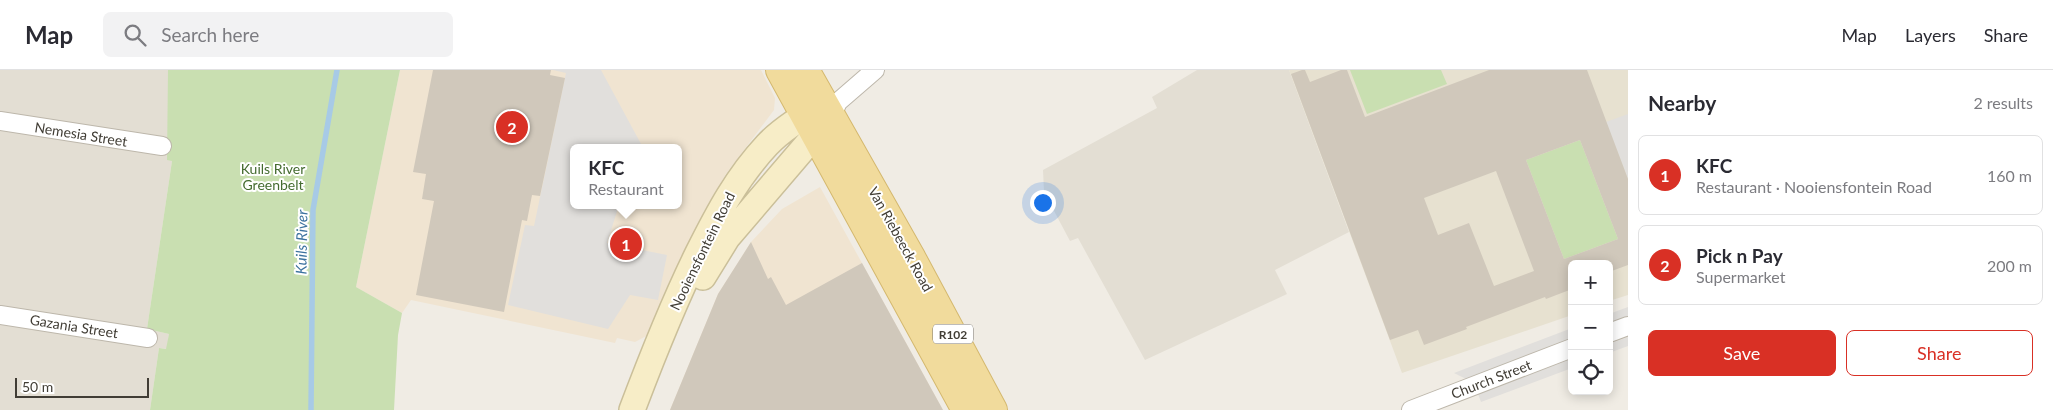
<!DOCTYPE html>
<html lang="en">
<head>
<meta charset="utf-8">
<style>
  :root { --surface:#fff; --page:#f2f2f3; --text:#2b2b33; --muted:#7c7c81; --line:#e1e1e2; --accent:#d93025 }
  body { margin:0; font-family:Lato,sans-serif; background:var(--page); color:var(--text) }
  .controls { position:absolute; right:15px; bottom:15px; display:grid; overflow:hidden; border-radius:8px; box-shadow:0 2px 12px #0003 }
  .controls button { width:45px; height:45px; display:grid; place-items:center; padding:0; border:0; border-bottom:1px solid var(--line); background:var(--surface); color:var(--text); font:25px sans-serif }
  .scale { position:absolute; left:15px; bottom:12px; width:134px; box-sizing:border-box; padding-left:5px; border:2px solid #413d35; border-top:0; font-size:14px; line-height:18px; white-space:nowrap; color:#413d35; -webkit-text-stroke:4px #fff; paint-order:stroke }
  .you { position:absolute; left:1042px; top:132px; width:18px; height:18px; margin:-12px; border:4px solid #fff; border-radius:50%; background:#1a73e8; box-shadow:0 0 0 8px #1a73e833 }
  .badge { display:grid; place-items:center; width:32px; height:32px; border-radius:50%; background:var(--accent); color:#fff; font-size:16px; font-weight:700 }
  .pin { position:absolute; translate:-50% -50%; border:2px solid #fff; box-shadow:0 1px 5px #0006 }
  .popup { position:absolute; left:570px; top:74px; width:112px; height:65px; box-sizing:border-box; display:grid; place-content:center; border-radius:8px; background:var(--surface); filter:drop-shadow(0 1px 4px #0005); font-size:16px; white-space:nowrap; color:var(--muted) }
  .popup b { font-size:19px; color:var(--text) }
  .popup::after { content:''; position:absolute; left:50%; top:100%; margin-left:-10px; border:10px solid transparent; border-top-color:var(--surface) }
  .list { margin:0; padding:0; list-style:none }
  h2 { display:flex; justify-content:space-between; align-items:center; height:65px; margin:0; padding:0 20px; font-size:21px }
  h2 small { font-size:16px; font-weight:400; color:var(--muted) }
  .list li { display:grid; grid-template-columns:32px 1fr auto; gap:15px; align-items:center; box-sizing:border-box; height:80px; margin:0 10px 10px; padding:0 10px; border:1px solid var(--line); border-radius:8px }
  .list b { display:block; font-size:19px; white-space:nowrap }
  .list p { margin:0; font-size:16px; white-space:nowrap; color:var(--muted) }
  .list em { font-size:16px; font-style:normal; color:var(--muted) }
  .actions { display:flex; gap:10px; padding:15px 20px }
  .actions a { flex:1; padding:11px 0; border:1px solid var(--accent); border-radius:8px; text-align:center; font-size:18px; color:var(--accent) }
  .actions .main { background:var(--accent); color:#fff }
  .icon { flex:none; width:28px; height:28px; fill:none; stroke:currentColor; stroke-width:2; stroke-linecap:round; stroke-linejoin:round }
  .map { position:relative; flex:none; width:1628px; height:340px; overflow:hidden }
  header { display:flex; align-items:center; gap:30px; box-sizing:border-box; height:70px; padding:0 25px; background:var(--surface); border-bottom:1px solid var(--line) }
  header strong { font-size:24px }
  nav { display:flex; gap:28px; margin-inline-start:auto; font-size:18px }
  .search { width:350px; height:45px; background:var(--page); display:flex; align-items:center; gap:12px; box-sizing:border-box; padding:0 18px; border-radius:8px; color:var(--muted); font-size:19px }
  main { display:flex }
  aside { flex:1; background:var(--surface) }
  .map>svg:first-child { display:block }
  .residential { fill:#e3ded3 }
  .commercial { fill:#f0e4d1; fill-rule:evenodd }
  .education { fill:#e7e1d0 }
  .green { fill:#c9dfb1 }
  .parking { fill:#e1dfdc }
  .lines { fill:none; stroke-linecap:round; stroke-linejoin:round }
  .stream { stroke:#a7cae6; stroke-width:5.5 }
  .building { fill:#d0c8bb; fill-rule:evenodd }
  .street-casing { stroke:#bdb7ab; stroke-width:20 }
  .secondary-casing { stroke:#cabf99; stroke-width:28 }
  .primary-casing { stroke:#d4b86e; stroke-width:30 }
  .street { stroke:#fff; stroke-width:18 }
  .secondary { stroke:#f7edc7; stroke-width:25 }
  .primary { stroke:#f1db9c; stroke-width:28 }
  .labels { text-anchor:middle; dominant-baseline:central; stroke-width:4; stroke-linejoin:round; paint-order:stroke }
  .shield { fill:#fff; stroke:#7a7772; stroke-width:1 }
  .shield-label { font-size:12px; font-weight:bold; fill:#413d35 }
  .street-label { font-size:14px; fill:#413d35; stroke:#fff }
  .park-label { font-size:14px; fill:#446b30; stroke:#fff }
  .water-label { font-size:15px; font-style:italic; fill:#3c729f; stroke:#fff }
</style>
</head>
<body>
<header>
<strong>Map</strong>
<div class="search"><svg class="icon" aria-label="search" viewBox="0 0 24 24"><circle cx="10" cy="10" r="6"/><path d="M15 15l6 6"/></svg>Search here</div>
<nav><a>Map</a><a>Layers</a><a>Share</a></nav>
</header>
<main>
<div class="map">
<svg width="1628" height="340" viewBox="0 0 1628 340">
  <rect width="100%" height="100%" fill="#f0ece4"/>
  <path class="residential" d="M0 0H168L172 91 147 259 169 264 167 279 159 278 150 340H0Z
    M1197 0H1289L1349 162 1275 200 1287 224 1145 290 1078 168 1070 171 1044 122 1043 100 1157 38 1152 27Z"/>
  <path class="commercial" d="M400 0H761L775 28 774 40 726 104 703 143 652 263 635 272 617 268 615 273 411 230 402 243 356 217ZM574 78H678V135H574Z
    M820 117 943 340H670L718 224 751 172 782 139Z"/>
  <path class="education" d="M1289 0H1628V225L1609 231V194H1572V245L1402 303Z"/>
  <path class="green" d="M168 0H400L356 217 402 243 398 265 394 340H150L159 278 166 279 169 264 147 259 172 91 167 90Z
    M1350 0H1441L1447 14 1367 44Z
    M1580 70 1618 169 1564 189 1526 90Z"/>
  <path class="parking" d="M553 0H601L641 74 640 78H574V135H619L607 173 667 185 658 230 630 225 608 259 508 235 525 155 534 156 566 3Z
    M1628 44V109L1606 52Z
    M1628 237V249L1609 257V244Z
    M1572 258V271L1468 310 1454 303Z
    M1628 267V276L1609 283V274Z
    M1572 288V298L1481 332 1478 324Z"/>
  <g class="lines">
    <path class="stream" d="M311 340 313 140 337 0"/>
  </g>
  <path class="building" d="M433 0H551L550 5 565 8 540 126 532 125 527 151 522 150 504 242 416 225 434 131 422 129 426 104 413 102Z
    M1302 0H1305L1310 12 1341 0H1347L1365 47 1489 0H1587L1628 109V195L1609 202V194H1572V219L1546 229 1545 227 1466 257 1467 259 1424 275 1418 260 1390 270 1291 4ZM1580 70 1618 169 1564 189 1526 90ZM1496 101 1534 201 1494 216 1469 153 1438 165 1424 128Z
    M751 172 768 209 771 207 786 235 862 193 943 340H670L718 224Z"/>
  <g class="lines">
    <defs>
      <path id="street" d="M832 45 838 32 875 0
        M0 51 162 76
        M0 245 148 268
        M1609 263 1628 256
        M1411 340 1572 278"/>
      <path id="secondary" d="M703 207 727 168 827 51
        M632 340C652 287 673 234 698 183 718 143 737 107 767 75 783 58 803 46 823 35"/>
      <path id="primary" d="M780 0 966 340
        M805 0 912 189 993 340"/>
    </defs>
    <use href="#street" class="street-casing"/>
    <use href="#secondary" class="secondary-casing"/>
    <use href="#primary" class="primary-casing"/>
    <use href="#street" class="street"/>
    <use href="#secondary" class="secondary"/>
    <use href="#primary" class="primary"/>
  </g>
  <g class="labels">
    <rect class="shield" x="933" y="254.5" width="40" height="19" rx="4"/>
    <g class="shield-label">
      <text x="953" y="264">R102</text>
    </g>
    <g class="street-label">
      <text transform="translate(81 64) rotate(9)">Nemesia Street</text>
      <text transform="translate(901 169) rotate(61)">Van Riebeeck Road</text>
      <text transform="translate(702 181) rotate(-64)">Nooiensfontein Road</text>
      <text transform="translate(74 256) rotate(9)">Gazania Street</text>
      <text transform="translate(1491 309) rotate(-21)">Church Street</text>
    </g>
    <g class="park-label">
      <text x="273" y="98">Kuils River<tspan x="273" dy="16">Greenbelt</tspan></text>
    </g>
    <g class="water-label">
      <text transform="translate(301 172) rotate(-89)">Kuils River</text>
    </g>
  </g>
</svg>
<div class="controls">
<button>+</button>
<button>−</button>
<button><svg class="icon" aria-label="locate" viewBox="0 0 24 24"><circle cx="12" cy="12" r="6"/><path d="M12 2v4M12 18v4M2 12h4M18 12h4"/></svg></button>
</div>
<div class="scale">50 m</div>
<div class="you"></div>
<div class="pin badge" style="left:626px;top:174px">1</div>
<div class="popup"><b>KFC</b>Restaurant</div>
<div class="pin badge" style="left:512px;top:57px">2</div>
</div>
<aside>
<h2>Nearby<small>2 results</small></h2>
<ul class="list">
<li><span class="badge">1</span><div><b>KFC</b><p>Restaurant · Nooiensfontein Road</p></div><em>160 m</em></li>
<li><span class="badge">2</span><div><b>Pick n Pay</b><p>Supermarket</p></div><em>200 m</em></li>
</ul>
<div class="actions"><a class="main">Save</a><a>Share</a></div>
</aside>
</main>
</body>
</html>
